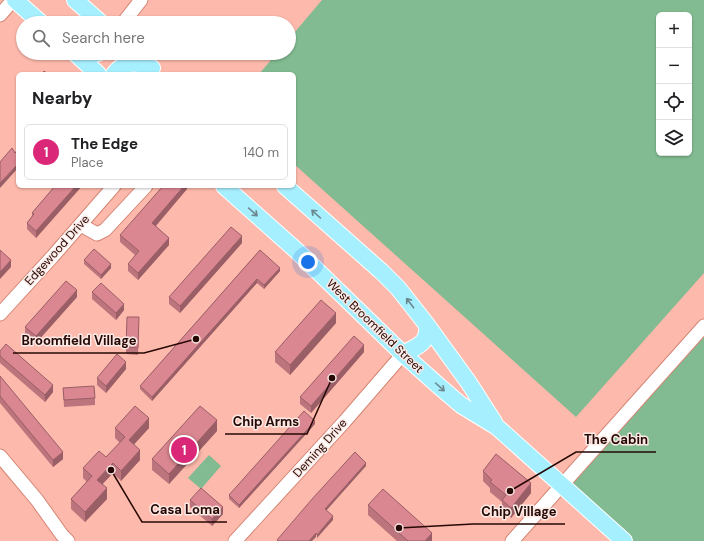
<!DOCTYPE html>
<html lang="en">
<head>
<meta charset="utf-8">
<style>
  :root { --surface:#fff; --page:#f2f2f2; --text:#202124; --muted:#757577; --line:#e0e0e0; --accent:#db2777 }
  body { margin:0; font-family:"DM Sans",sans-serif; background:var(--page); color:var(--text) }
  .controls { position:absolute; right:12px; top:12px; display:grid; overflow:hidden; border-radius:6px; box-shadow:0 1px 3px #0004 }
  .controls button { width:36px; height:36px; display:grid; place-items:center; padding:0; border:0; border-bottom:1px solid var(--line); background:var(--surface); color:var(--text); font:20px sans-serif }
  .you { position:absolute; left:308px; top:262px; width:14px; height:14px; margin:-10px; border:3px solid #fff; border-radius:50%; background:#1a73e8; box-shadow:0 0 0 6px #1a73e833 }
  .badge { display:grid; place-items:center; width:26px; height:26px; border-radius:50%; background:var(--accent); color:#fff; font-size:13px; font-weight:700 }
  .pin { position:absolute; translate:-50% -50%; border:2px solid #fff; box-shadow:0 1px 4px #0006 }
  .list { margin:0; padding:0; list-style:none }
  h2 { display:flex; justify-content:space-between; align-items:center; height:52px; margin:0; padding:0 16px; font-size:17px }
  h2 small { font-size:13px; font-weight:400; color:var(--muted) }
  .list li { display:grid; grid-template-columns:26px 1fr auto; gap:12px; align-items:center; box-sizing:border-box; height:56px; margin:0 8px 8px; padding:0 8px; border:1px solid var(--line); border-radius:6px }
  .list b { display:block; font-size:15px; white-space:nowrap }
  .list p { margin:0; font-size:13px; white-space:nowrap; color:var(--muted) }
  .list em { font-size:13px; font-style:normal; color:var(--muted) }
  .icon { flex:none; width:22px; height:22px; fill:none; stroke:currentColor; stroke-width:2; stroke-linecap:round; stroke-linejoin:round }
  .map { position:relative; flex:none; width:704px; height:541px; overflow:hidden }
  .search { position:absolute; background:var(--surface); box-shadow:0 1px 3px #0004; left:16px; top:16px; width:280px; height:44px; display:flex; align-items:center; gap:10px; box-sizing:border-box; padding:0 14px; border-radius:22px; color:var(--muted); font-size:15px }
  .panel { position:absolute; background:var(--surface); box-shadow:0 1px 3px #0004; left:16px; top:72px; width:280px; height:116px; border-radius:6px }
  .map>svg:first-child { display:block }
  .green { fill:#82bb91; fill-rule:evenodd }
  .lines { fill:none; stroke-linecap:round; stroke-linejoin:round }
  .minor-casing { stroke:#d58574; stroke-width:15 }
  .major-casing { stroke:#fff; stroke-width:18 }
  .minor { stroke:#fff; stroke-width:13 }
  .major { stroke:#a6effe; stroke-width:16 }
  .wall { fill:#bc747d }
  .shaded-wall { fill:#995e66 }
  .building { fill:#db8791; stroke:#995e66 }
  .oneway { stroke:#6c878e }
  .labels { text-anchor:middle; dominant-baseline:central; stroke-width:3; stroke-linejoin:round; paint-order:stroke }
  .street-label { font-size:12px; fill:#260804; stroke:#fbe9e5 }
  .leader { fill:none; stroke:#260804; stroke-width:1.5 }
  .callout-dot { fill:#260804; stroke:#fbe9e5; stroke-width:1.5 }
  .callout-label { font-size:13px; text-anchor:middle; font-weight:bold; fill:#260804; stroke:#fbe9e5; stroke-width:3; stroke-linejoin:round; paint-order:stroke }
</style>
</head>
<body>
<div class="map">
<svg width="704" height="541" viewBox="0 0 704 541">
  <rect width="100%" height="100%" fill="#fdb9ab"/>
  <path class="green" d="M322 0H704V273L576 417 294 164V74H259L277 53H289V39ZM659 15H689V153H659Z
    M704 326V541H628L563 482Z
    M209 455 221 466 201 489 188 478Z"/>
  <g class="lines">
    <defs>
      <path id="minor" d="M0 15 13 0
        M123 23 141 0
        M81 225 97 234 105 230 146 186
        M0 314 53 256 114 186
        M0 456 37 500 62 535 68 541
        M235 541 345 421 403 354
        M512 541 704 326"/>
      <path id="major" d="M15 0 41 23
        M75 0 101 23
        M75 53 98 74
        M78 53C85 55 91 56 98 53
        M114 74C125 60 138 62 152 68
        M224 186 297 251 403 354 440 387 461 405 497 427 624 541
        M285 186 382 272 398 288 427 325 469 383 494 422
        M403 354C417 346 429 344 427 325"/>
    </defs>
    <use href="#minor" class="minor-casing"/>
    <use href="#major" class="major-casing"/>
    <use href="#minor" class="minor"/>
    <use href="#major" class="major"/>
  </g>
  <path class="wall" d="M55 186H82L36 238 27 229V223L32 216V213Z
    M187 186V189L156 226 169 245 138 280 128 271V264L135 255 120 242V235Z
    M242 243 180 313 169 304V297Z
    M260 250 280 271 264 289 257 283 152 401 140 389V386Z
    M84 260 111 268 101 279 84 264Z
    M92 292 124 310 116 320 92 299Z
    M77 297 36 343 25 334V327Z
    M336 323 290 375 275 362V352Z
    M139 324 138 355 126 354V347Z
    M0 351 53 392 45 402 0 363Z
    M364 352 311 413 300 404V397Z
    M126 369 106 393 97 385V378Z
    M0 376 63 459 53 467 0 403Z
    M63 388 95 398V405L64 407Z
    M315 424 239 508 229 499V495Z
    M115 428H149L134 444 140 460 121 481 113 473 102 484 107 499 85 522 71 509V499L87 482 83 478V468L106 457 120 443 115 438Z
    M217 431 169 484 152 470V459Z
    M483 471 531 493 511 518 502 510V502L490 492V488L483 481Z
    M190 500 223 514 212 526 190 507Z
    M368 505 432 541H397L368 515Z"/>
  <path class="shaded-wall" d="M18 164V168L0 188V183Z
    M76 186H82L36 238V231Z
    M184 186H187V189L152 230V223Z
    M242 236V243L180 313V306Z
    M169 238V245L138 280V273Z
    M11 260V267L0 279V272Z
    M111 264V268L101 279V275Z
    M280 268V271L264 289V285Z
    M257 279V283L152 401V397Z
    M77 290V297L36 343V336Z
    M124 304V310L116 320V313Z
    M336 313V323L290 375V365Z
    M364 345V352L311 413V406Z
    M126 362V369L106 393V386Z
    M53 385V392L45 402V395Z
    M149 418V428L129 450V440Z
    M217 420V431L169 484V474Z
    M315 421V424L239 508V505Z
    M140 450V460L121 481V471Z
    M63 452V459L53 467V460Z
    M113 463V473L97 490V480Z
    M366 463V466L325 512V509Z
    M531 483V493L511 518V508Z
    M107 488V499L85 522V512Z
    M223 507V514L212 526V519Z
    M333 516V520L317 538V535Z
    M316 533V537L312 541H309Z
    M432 533V541H425Z"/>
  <path class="building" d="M44 71 48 74H42Z
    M12 148 15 153 18 149V164L0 183V162Z
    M55 186H76L36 231 27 223 34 214 32 213Z
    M163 186H184L152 223 169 238 138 273 128 264 139 251 120 235Z
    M231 227 242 236 180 306 169 297Z
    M94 249 111 264 101 275 84 260Z
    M0 250 11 260 0 272Z
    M260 250 280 268 264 285 257 279 152 397 140 386Z
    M66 281 77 290 36 336 25 327Z
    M101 283 124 304 116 313 92 292Z
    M321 300 336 313 290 365 275 352Z
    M127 317H139L138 348 126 347Z
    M354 336 364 345 311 406 300 397Z
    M6 344 53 385 45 395 0 356V351Z
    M117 354 126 362 106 386 97 378Z
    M0 376 63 452 53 460 0 396Z
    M94 386 95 398 64 400 63 388Z
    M135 406 149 418 129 440 140 450 121 471 113 463 97 480 107 488 85 512 71 499 92 476 83 468 99 451 106 457 125 437 115 428Z
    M200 406 217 420 169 474 152 459Z
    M304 411 315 421 239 505 229 495Z
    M355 452 366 463 325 509 333 516 317 535 316 533 309 541H279L277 540 313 498Z
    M496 454 531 483 511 508 502 500 506 495 490 482 492 480 483 471Z
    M201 488 223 507 212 519 190 500Z
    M383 489 432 533 425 541H408L368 505Z"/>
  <defs><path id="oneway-shaft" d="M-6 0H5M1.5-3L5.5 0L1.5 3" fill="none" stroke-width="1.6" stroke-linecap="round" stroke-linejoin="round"/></defs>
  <g class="oneway">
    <use href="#oneway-shaft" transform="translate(253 212) rotate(42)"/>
    <use href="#oneway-shaft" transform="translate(316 214) rotate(-138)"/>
    <use href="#oneway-shaft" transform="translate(410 303) rotate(-127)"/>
    <use href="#oneway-shaft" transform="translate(440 387) rotate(42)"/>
  </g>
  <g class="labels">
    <g class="street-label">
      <text transform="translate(57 250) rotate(-48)">Edgewood Drive</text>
      <text transform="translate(375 326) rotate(44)">West Broomfield Street</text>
      <text transform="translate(320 448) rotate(-48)">Deming Drive</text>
    </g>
  </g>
  <path class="leader" d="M196 339L144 353H13M332 378L307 434H225M510 491L576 452H656M111 470L142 522H227M399 528L473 524H565"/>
  <g class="callout-dot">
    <circle cx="196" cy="339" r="4"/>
    <circle cx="332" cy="378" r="4"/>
    <circle cx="510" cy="491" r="4"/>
    <circle cx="111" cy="470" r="4"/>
    <circle cx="399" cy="528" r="4"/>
  </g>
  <g class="callout-label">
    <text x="79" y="345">Broomfield Village</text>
    <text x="266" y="426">Chip Arms</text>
    <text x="616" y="444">The Cabin</text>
    <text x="185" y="514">Casa Loma</text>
    <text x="519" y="516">Chip Village</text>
  </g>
</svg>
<div class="controls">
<button>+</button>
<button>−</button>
<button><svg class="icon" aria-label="locate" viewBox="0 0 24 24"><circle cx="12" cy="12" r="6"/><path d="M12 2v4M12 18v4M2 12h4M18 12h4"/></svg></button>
<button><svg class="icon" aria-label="layers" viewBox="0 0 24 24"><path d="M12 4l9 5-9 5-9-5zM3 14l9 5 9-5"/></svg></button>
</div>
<div class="you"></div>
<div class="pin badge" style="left:184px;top:450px">1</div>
<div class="search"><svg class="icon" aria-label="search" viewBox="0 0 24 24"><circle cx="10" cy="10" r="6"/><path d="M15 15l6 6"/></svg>Search here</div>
<section class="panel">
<h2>Nearby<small></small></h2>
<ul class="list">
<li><span class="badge">1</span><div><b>The Edge</b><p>Place</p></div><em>140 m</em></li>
</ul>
</section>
</div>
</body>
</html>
